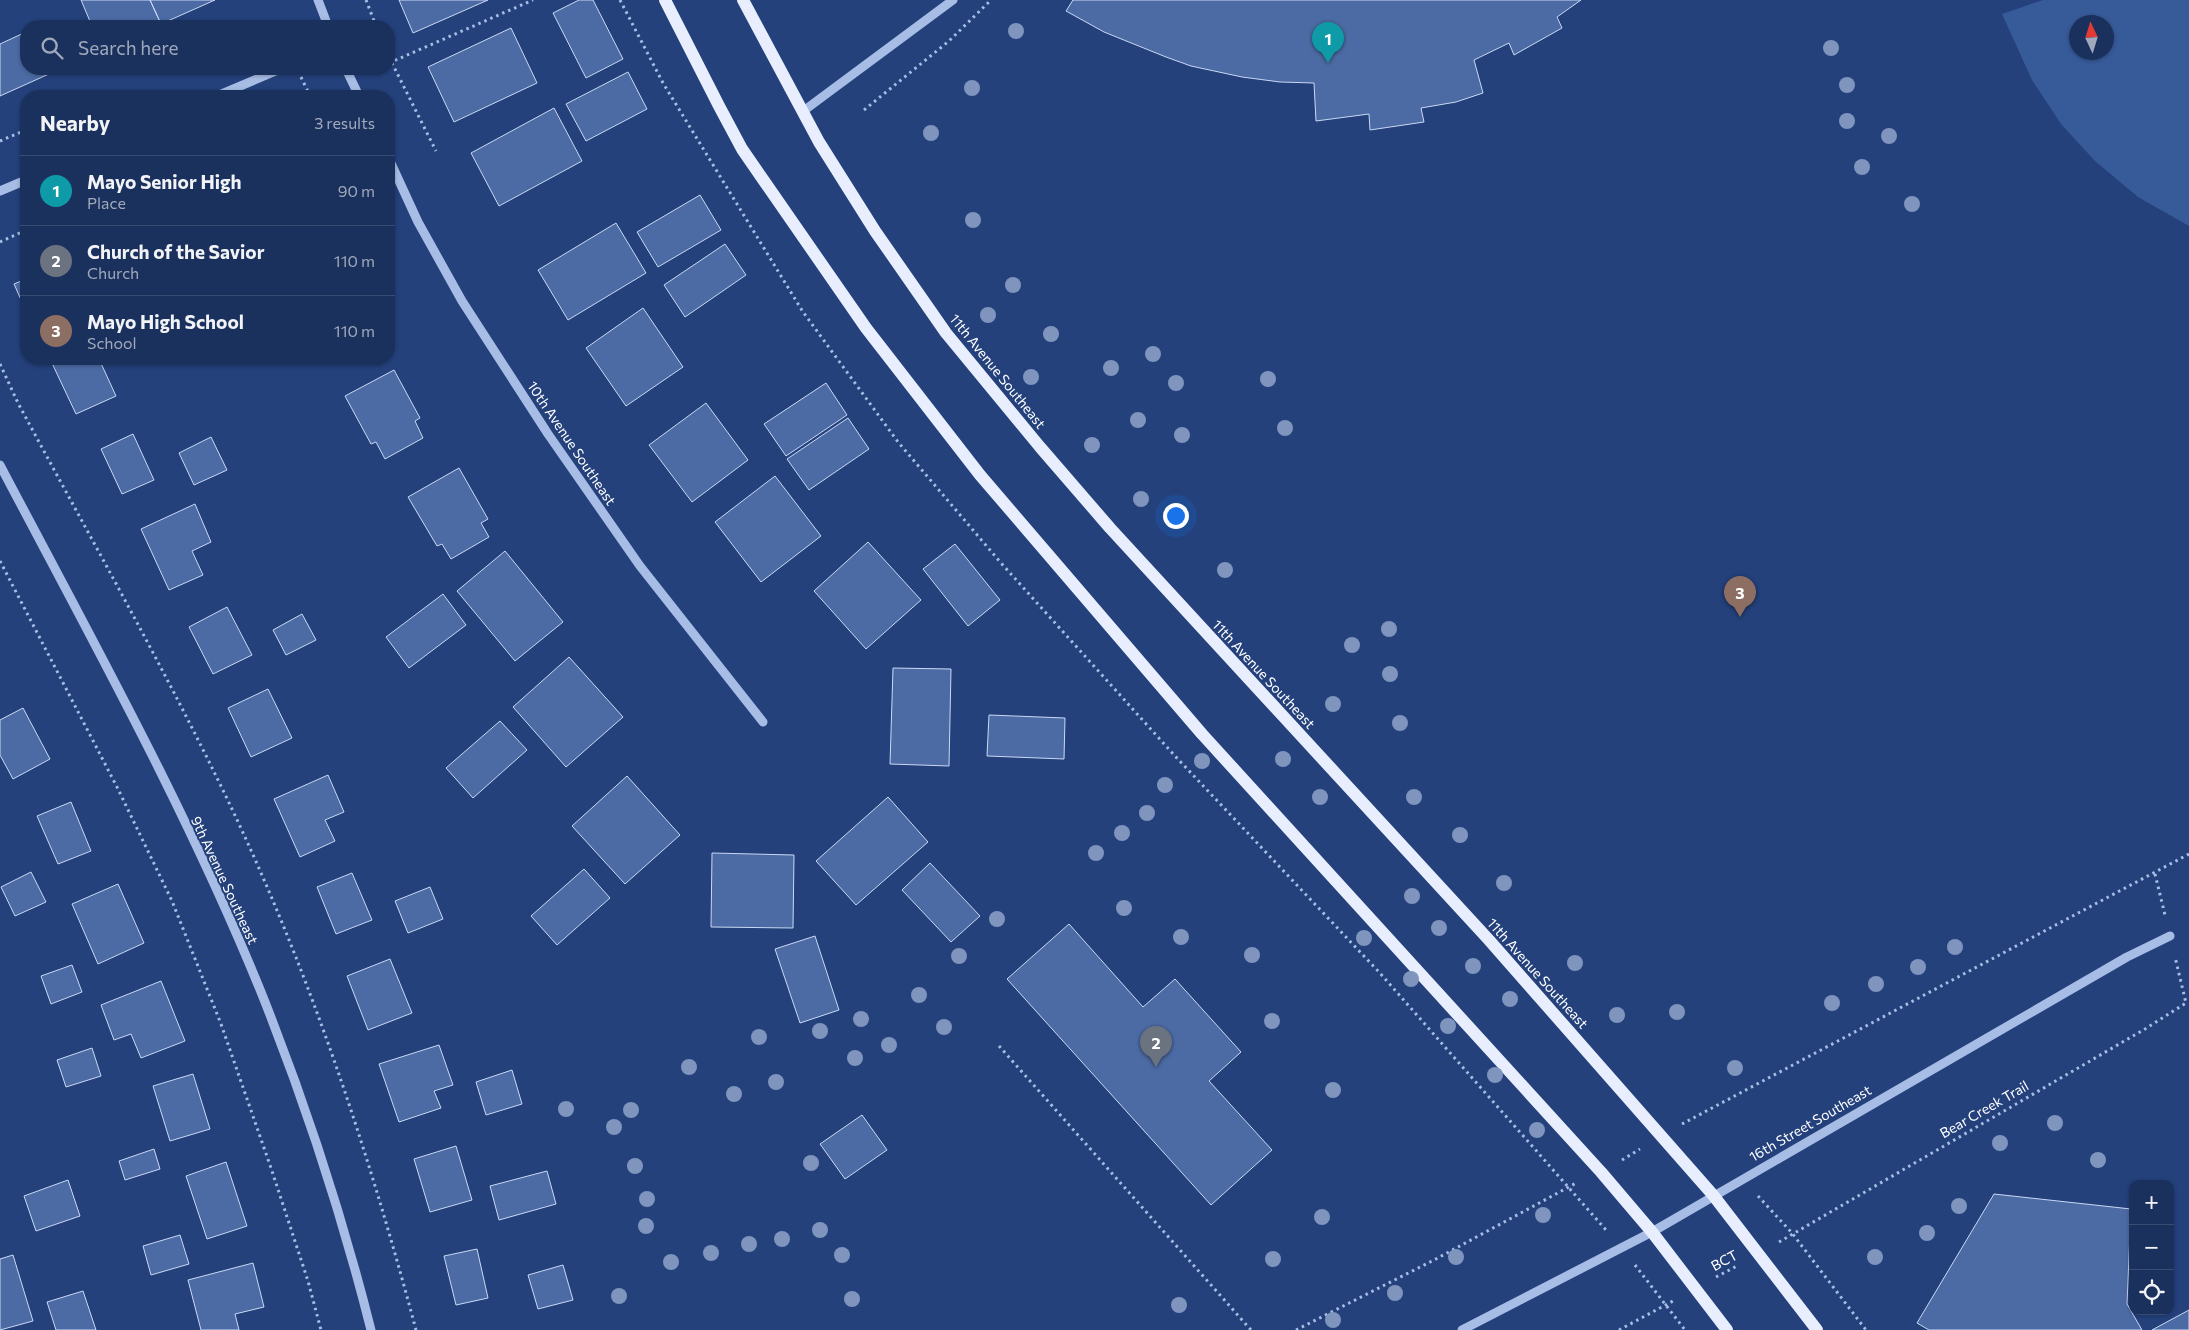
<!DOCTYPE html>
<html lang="en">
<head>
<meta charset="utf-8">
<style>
  :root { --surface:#1b315d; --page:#243963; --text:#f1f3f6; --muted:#a0a9bc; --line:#394c72; --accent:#e797bd }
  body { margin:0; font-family:Commissioner,sans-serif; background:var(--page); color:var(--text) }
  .controls { position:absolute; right:15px; bottom:15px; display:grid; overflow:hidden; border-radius:10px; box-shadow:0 1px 4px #0004 }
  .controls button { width:45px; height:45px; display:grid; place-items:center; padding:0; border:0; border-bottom:1px solid var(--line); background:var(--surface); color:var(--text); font:25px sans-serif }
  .compass { position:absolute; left:2069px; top:15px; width:45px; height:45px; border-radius:50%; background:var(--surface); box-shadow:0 1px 4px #0004; rotate:356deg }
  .you { position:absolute; left:1175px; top:515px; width:18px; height:18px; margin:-12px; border:4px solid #fff; border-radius:50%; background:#1a73e8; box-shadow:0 0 0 8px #1a73e833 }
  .badge { display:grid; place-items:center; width:32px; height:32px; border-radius:50%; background:var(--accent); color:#fff; font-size:16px; font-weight:700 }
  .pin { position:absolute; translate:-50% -41px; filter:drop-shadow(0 1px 2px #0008) }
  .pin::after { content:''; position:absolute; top:26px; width:18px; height:15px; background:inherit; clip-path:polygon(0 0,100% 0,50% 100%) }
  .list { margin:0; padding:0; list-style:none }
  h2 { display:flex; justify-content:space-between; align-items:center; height:65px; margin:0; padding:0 20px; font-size:21px }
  h2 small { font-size:16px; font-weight:400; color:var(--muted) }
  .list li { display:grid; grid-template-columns:32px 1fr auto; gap:15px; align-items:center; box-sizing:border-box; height:70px; padding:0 20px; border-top:1px solid var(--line) }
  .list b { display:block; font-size:19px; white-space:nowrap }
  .list p { margin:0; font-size:16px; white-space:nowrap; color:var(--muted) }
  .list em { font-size:16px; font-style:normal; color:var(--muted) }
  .icon { flex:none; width:28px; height:28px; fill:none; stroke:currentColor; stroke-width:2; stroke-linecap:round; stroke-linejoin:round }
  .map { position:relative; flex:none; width:2189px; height:1330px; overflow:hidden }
  .search { position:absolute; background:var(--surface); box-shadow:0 1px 4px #0004; left:20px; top:20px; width:375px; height:55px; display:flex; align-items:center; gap:12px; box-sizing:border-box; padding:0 18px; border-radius:20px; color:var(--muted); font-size:19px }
  .panel { position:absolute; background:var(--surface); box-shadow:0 1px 4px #0004; left:20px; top:90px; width:375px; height:275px; border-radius:20px }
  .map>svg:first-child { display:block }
  .green { fill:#375a99; fill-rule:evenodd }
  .building { fill:#4c6ba5; stroke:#cad9f4 }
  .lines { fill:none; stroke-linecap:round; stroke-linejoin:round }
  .path { stroke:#a7bde5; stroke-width:3; stroke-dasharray:2.5 4; stroke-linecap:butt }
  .minor { stroke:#a7bde5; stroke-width:9 }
  .major { stroke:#e8eefd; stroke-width:12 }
  .tree { fill:#7f95be }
  .labels { text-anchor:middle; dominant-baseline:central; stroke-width:4; stroke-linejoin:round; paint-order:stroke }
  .street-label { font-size:14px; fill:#fff; stroke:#24417c }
</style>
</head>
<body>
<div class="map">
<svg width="2189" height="1330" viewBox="0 0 2189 1330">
  <rect width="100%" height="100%" fill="#24417c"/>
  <path class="green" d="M2043 0H2189V226L2138 197 2095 161 2061 124 2032 80 2002 14ZM2076 22H2106V52H2076Z"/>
  <path class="building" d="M81 0H150L161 24 154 26H92Z
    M150 0H215L161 24Z
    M399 0H488L413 33Z
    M579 0H593L623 59 586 78 553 13Z
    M1073 0H1581L1557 17 1562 28 1514 55 1509 43 1474 60 1483 93 1456 102 1421 108 1424 122 1370 130 1369 114 1316 121 1314 83 1280 82 1242 77 1191 66 1166 57 1104 32 1066 11Z
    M511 28 537 83 454 122 428 67Z
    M26 32V69H60L0 96V44Z
    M628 72 647 109 586 141 566 104Z
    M554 108 582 161 499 206 471 153Z
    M700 195 721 230 658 267 637 232Z
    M616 223 646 273 568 320 538 270Z
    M725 244 746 275 685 317 664 285Z
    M26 279V311L14 284Z
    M643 308 683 367 626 406 586 348Z
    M50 359H99L116 396 76 414Z
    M394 370 420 418 415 421 423 438 385 459 376 442 371 444 345 396Z
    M826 383 847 415 786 456 764 424Z
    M706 403 748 460 692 502 649 445Z
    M848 418 869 449 809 490 787 459Z
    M133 434 154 480 122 494 101 449Z
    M211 437 227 470 194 485 179 453Z
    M459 468 488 519 481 523 489 537 451 559 442 544 437 546 408 497Z
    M775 476 821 536 761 582 715 522Z
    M195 504 211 542 192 551 203 575 169 590 141 529Z
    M868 542 921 600 866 649 814 591Z
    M955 544 1000 600 968 626 923 569Z
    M505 551 563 622 515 661 457 591Z
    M443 594 466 625 409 668 386 637Z
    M227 607 252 655 213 674 189 627Z
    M302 614 316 640 286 655 273 630Z
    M569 657 623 717 566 767 513 707Z
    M893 668 951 669 949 766 890 764Z
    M268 689 292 738 251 757 228 708Z
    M23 708 50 759 13 779 0 755V720Z
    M989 715 1065 718 1064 759 987 756Z
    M500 721 527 750 473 798 446 768Z
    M328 775 344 812 325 820 335 841 300 857 274 799Z
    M627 776 680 835 625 884 572 826Z
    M888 797 928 842 856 905 816 861Z
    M71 802 91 851 58 864 37 816Z
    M712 853 794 855 793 928 711 927Z
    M930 863 980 916 951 942 902 890Z
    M584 869 610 898 557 945 531 916Z
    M31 872 46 902 15 916 1 887Z
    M352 873 372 920 336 934 317 887Z
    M118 884 144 943 98 964 72 904Z
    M430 887 443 919 408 933 395 901Z
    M1069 924 1143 1007 1175 979 1241 1052 1209 1081 1272 1150 1211 1205 1007 979Z
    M815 936 839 1010 800 1023 775 949Z
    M390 959 412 1013 368 1030 347 976Z
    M72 965 82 992 51 1004 41 976Z
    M161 981 185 1041 141 1058 131 1034 114 1040 101 1005Z
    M439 1045 453 1085 434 1091 441 1108 399 1122 379 1064Z
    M92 1048 101 1076 66 1087 57 1060Z
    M512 1070 522 1104 486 1115 476 1082Z
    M193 1074 210 1129 170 1141 153 1086Z
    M862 1115 887 1150 845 1179 820 1144Z
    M456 1146 472 1200 430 1212 414 1159Z
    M154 1149 160 1169 125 1180 119 1161Z
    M226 1162 247 1226 207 1239 186 1176Z
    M547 1171 556 1204 499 1220 490 1186Z
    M68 1180 80 1216 36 1231 24 1196Z
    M1994 1194 2131 1209 2127 1304 2142 1330H1929L1917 1323Z
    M180 1235 189 1264 151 1275 143 1246Z
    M477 1249 488 1298 456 1305 444 1256Z
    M13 1255 33 1321 0 1330V1259Z
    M253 1263 264 1307 235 1314 239 1330H201L188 1280Z
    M563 1265 573 1300 538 1309 528 1275Z
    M83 1291 96 1330H56L47 1302Z
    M2189 1310V1330H2152Z"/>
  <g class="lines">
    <path class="path" d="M366 0 376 26
      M620 0 663 83 803 312 898 442 1001 563 1175 756 1379 972 1606 1230
      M276 25 277 26
      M389 57 436 151
      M389 63 533 0
      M301 77 310 96
      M322 96 333 91
      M864 110 949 41 991 0
      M0 141 26 130
      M0 242 26 230
      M0 364 18 403C85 528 156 653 218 780 304 955 366 1142 416 1330
      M0 561 118 789 172 901 221 1024 271 1168 308 1281 321 1330
      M2155 874 2165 915
      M999 1046 1251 1330
      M1682 1124 2189 854
      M1622 1160 1640 1149
      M1758 1196 1792 1233 1866 1330
      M1779 1242 2145 1029 2186 1003 2175 957
      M1635 1265 1685 1330
      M1716 1277 1737 1266
      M1296 1330 1434 1260 1578 1182
      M1619 1330 1673 1301"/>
    <path class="minor" d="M318 0 328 26
      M346 69 359 96
      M217 96 280 69
      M802 112 953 0
      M389 159 418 222 462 301 548 434 640 566 763 722
      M0 191 26 180
      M0 465C91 638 187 810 261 992 305 1102 342 1215 371 1330
      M1462 1330 1652 1232 2127 957 2170 936"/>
    <path class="major" d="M665 0 719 106 742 149 762 178 866 328 980 475 1202 734 1601 1172 1652 1232 1727 1330
      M743 0 819 142 875 231 946 333 1040 447 1110 528 1489 940 1713 1195 1817 1330"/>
  </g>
  <g class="tree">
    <circle cx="1016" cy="31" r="8"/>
    <circle cx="1831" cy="48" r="8"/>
    <circle cx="1847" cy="85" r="8"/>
    <circle cx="972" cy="88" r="8"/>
    <circle cx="1847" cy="121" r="8"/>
    <circle cx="931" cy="133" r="8"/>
    <circle cx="1889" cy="136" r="8"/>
    <circle cx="1862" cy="167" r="8"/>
    <circle cx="1912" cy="204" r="8"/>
    <circle cx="973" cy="220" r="8"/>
    <circle cx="1013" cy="285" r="8"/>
    <circle cx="988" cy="315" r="8"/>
    <circle cx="1051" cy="334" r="8"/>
    <circle cx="1153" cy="354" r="8"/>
    <circle cx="1111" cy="368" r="8"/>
    <circle cx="1031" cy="377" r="8"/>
    <circle cx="1268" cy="379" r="8"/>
    <circle cx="1176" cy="383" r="8"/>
    <circle cx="1138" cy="420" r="8"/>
    <circle cx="1285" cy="428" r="8"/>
    <circle cx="1182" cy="435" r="8"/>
    <circle cx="1092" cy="445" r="8"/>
    <circle cx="1141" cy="499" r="8"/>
    <circle cx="1225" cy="570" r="8"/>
    <circle cx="1389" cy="629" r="8"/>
    <circle cx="1352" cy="645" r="8"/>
    <circle cx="1390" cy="674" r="8"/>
    <circle cx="1333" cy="704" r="8"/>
    <circle cx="1400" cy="723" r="8"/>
    <circle cx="1283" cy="759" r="8"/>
    <circle cx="1202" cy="761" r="8"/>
    <circle cx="1165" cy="785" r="8"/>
    <circle cx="1320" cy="797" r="8"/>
    <circle cx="1414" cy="797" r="8"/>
    <circle cx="1147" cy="813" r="8"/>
    <circle cx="1122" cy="833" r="8"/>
    <circle cx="1460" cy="835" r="8"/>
    <circle cx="1096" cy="853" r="8"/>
    <circle cx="1504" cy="883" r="8"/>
    <circle cx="1412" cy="896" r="8"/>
    <circle cx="1124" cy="908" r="8"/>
    <circle cx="997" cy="919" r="8"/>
    <circle cx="1439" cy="928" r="8"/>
    <circle cx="1181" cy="937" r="8"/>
    <circle cx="1364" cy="938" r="8"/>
    <circle cx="1955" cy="947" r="8"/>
    <circle cx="1252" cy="955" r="8"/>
    <circle cx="959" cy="956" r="8"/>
    <circle cx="1575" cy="963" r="8"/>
    <circle cx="1473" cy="966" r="8"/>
    <circle cx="1918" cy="967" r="8"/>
    <circle cx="1411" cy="979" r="8"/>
    <circle cx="1876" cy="984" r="8"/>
    <circle cx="919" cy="995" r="8"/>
    <circle cx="1510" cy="999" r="8"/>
    <circle cx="1832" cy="1003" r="8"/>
    <circle cx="1677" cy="1012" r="8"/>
    <circle cx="1617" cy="1015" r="8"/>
    <circle cx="861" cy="1019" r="8"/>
    <circle cx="1272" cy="1021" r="8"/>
    <circle cx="1448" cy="1026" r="8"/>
    <circle cx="944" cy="1027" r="8"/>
    <circle cx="820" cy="1031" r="8"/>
    <circle cx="759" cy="1037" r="8"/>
    <circle cx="889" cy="1045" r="8"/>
    <circle cx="855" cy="1058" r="8"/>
    <circle cx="689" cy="1067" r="8"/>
    <circle cx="1735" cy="1068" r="8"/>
    <circle cx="1495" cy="1075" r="8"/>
    <circle cx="776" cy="1082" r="8"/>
    <circle cx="1333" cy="1090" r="8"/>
    <circle cx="734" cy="1094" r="8"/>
    <circle cx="566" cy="1109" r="8"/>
    <circle cx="631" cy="1110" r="8"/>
    <circle cx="2055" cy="1123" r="8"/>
    <circle cx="614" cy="1127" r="8"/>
    <circle cx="1537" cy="1130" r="8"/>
    <circle cx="2000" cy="1143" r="8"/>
    <circle cx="2098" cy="1160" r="8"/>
    <circle cx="811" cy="1163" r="8"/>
    <circle cx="635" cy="1166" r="8"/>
    <circle cx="647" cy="1199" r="8"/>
    <circle cx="1959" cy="1206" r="8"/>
    <circle cx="1543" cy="1215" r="8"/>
    <circle cx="1322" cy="1217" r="8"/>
    <circle cx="646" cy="1226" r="8"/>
    <circle cx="820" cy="1230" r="8"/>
    <circle cx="1927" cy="1233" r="8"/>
    <circle cx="782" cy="1239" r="8"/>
    <circle cx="749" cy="1244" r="8"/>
    <circle cx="711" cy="1253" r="8"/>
    <circle cx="842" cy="1255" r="8"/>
    <circle cx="1456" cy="1257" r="8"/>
    <circle cx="1875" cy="1257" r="8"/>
    <circle cx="1273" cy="1259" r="8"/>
    <circle cx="671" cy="1262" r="8"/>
    <circle cx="1395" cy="1293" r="8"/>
    <circle cx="619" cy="1296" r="8"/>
    <circle cx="852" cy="1299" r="8"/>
    <circle cx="1179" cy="1305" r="8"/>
    <circle cx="1333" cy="1320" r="8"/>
  </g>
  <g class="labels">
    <g class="street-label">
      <text transform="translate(998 371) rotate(51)">11th Avenue Southeast</text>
      <text transform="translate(572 443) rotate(56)">10th Avenue Southeast</text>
      <text transform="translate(1264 674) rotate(47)">11th Avenue Southeast</text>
      <text transform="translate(225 880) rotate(65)">9th Avenue Southeast</text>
      <text transform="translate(1538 973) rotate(48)">11th Avenue Southeast</text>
      <text transform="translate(1984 1109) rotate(-30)">Bear Creek Trail</text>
      <text transform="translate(1810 1123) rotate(-30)">16th Street Southeast</text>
      <text transform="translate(1724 1260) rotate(-29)">BCT</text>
    </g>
  </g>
</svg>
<div class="controls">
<button>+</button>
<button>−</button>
<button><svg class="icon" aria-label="locate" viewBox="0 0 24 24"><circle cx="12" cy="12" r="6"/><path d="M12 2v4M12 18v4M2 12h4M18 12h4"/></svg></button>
</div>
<svg class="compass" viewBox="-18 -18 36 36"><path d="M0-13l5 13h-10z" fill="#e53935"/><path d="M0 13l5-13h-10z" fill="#a0a9bc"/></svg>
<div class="you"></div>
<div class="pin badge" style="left:1328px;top:63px;background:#0f9aa8">1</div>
<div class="pin badge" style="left:1156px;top:1067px;background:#6b7280">2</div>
<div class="pin badge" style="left:1740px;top:617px;background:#8d6e63">3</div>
<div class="search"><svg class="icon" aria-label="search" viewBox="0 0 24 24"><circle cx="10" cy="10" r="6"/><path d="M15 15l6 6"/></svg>Search here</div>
<section class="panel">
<h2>Nearby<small>3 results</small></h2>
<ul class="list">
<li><span class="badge" style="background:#0f9aa8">1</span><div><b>Mayo Senior High</b><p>Place</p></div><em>90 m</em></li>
<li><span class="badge" style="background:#6b7280">2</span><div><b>Church of the Savior</b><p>Church</p></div><em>110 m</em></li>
<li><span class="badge" style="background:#8d6e63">3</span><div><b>Mayo High School</b><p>School</p></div><em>110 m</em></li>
</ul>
</section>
</div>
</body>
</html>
